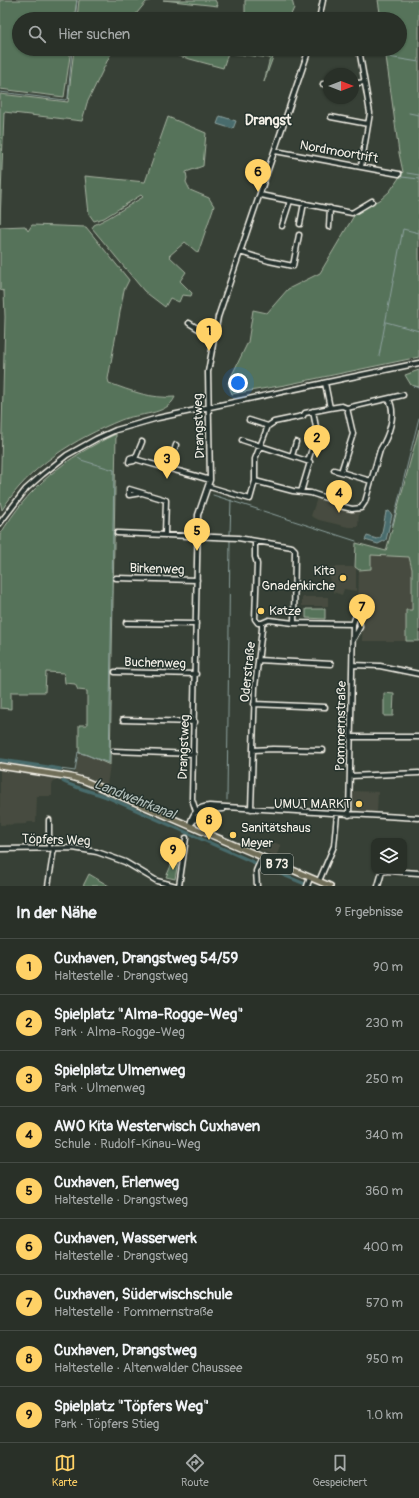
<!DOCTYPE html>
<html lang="de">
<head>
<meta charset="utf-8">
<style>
  :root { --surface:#293028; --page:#313830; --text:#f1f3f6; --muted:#a5a9a8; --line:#454b45; --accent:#ffd166 }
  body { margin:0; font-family:Pangolin,sans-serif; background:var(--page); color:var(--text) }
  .controls { position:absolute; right:12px; bottom:12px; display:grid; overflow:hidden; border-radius:8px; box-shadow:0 1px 3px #0004 }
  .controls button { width:36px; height:36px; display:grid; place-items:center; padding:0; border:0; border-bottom:1px solid var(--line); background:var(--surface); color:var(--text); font:20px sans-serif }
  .compass { position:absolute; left:323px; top:68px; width:36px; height:36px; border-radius:50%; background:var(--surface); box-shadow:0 1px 3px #0004; rotate:90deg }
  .you { position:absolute; left:238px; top:383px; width:14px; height:14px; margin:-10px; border:3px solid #fff; border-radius:50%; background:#1a73e8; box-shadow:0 0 0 6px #1a73e833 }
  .badge { display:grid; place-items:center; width:26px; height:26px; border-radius:50%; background:var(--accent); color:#111; font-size:13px; font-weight:700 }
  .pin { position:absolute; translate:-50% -33px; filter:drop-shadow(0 1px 2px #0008) }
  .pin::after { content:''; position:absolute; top:21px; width:14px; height:12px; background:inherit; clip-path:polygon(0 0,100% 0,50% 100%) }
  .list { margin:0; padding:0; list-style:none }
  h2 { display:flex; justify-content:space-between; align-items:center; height:52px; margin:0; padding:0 16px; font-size:17px }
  h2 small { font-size:13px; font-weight:400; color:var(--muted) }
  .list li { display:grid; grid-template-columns:26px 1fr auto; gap:12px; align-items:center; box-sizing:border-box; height:56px; padding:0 16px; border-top:1px solid var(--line) }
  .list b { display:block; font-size:15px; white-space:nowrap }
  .list p { margin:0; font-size:13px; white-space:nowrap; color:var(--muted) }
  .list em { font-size:13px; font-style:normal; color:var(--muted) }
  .icon { flex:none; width:22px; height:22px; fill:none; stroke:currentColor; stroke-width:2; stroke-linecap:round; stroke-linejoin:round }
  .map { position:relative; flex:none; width:419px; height:886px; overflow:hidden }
  .search { position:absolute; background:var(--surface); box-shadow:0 1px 3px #0004; left:12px; right:12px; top:12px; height:44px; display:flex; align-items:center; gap:10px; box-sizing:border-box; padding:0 14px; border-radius:22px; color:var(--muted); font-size:15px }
  .sheet { height:556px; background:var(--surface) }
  nav { display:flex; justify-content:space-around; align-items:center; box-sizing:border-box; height:56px; border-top:1px solid var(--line); background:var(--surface); font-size:11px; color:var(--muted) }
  nav a { display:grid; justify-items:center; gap:2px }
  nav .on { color:var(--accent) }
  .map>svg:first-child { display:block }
  .built { fill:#474c3f }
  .green { fill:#57735a; stroke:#a6b2a1 }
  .water { fill:#486c6d; stroke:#8da19e }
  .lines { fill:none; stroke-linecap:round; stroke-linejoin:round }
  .stream { stroke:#8da19e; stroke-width:1 }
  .canal { stroke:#486c6d; stroke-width:3.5 }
  .minor-casing { stroke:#f4f1e8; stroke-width:7 }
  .major-casing { stroke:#f4f1e8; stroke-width:8 }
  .minor { stroke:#26332d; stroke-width:4 }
  .major { stroke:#706e59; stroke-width:5 }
  .poi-dot { fill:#ffd166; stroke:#26332d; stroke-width:1.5 }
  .labels { text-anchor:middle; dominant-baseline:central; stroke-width:3; stroke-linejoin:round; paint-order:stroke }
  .shield { fill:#26332d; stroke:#b6b8b0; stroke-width:1 }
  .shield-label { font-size:12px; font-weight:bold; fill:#f4f1e8 }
  .street-label { font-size:13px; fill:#f4f1e8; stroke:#26332d }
  .poi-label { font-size:13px; fill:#f4f1e8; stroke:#26332d; text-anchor:end }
  .neighbourhood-label { font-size:14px; font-weight:bold; fill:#f4f1e8; stroke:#26332d }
  .water-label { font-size:14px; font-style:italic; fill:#afbcb7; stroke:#26332d }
</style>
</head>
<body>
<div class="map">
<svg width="419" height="886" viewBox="0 0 419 886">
  <rect width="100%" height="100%" fill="#374036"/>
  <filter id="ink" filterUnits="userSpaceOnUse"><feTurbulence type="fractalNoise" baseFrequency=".025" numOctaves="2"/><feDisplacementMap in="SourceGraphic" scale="8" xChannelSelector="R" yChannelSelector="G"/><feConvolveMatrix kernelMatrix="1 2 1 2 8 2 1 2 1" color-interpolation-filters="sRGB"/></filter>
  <g filter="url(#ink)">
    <path class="built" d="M317 498 329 504 359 512 358 527H348L319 520 311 516Z
      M371 555 409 556 412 569V610H406V641H362L363 612H358L359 570 371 569Z
      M330 567H356V591L344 589 342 595 333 592V588H329Z
      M302 597H328V606H302Z
      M79 753 85 754 110 765 107 785 75 774Z
      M0 770 58 778 52 784V796H37L36 822H28L26 824 0 825Z
      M352 791 378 792 377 812 356 811 352 809Z
      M265 839 281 845 276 856 260 850Z"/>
    <path class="green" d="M0 0H77L74 19H19V49H71L64 97 0 89Z
      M79 0H152L146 2 132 19H77Z
      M163 0H215L218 6Z
      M245 0H292L294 8 289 19H245Z
      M378 0H419V357L285 385 232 394 228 383 248 342 253 310 267 313 288 289 320 273 355 214 368 204 380 200 390 191 403 172 399 153 385 49H400V19H381Z
      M74 49H113L87 103 82 121 4 112 0 223V94L68 102Z
      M153 49H276L264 82 270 58 228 53 223 68Z
      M168 117 206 133 203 166 186 172 187 178 186 182 190 190 209 198 214 206 198 253 185 242 169 256 186 272 180 281 192 293 191 296 182 295 179 302 170 298 165 307 144 291 92 228 94 225 108 218 143 197 141 195 104 218 94 221 89 214 85 176 145 182Z
      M32 225 86 227 129 280 124 290 108 379 109 383C131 391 151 399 175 397 167 416 138 413 121 420 75 439 29 466 2 510L0 501 5 317 4 291 0 290V227L25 226 28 231Z
      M419 370V387L411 385 405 375Z
      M419 429V641H406V610H412V569L409 557 371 555V569L359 570 355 567 356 543 386 551Z
      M116 434 110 765 85 754 79 753V725H87V691L78 690 75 684 65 683 64 673 46 672 45 692H11V709L0 708V535C28 487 66 457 116 434Z
      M306 609H325V619L306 618Z
      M384 693 394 694 393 716H384Z
      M207 812H212L211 829 201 823 202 816Z
      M173 861 178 862 175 879 166 877Z
      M89 874 109 886H83Z"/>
    <path class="water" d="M220 116 236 121 233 129 217 124Z
      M389 511 392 515 386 540 378 544 365 540 367 536 377 539 381 537 386 512Z"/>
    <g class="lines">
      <path class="stream" d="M75 19 77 0
        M388 57 419 62
        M0 92 65 100 68 98 72 49
        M409 113 419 115
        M407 173 419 175
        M402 177 419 179
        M386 322 419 331
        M379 356 403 229 419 233
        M413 386 419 388
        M213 495 260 510
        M263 511 356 541
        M392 526 419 418
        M230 535 231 500
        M60 769 75 771 78 752 109 763 114 470 81 460 77 457
        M227 800 230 541"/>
      <path class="canal" d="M0 760 60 769
        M63 781C66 785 99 794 107 797L264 867 310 886"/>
      <defs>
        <path id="minor" d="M319 19 323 0
          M359 49 370 113 361 167
          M323 84 329 86
          M353 84 364 82
          M331 117 368 124
          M275 151 399 174
          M260 195 352 213 372 201
          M300 224 304 203
          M282 226 290 201
          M329 227 330 208
          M240 252 269 261 293 266 299 235
          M189 323 213 338
          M323 383 419 363
          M330 408 342 406 347 408 403 395
          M347 408 353 434 341 472 371 481
          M249 420 268 426
          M242 440 310 462 301 492
          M142 442 135 459 134 461 129 462 130 458 133 457 135 459C160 467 185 472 210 480
          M292 456 296 442
          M308 461 317 433 313 411
          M168 469 176 445
          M334 470 341 472
          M255 481 293 491 311 493 338 502 340 506 352 509 361 508 365 502 380 450C388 437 397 414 389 400L386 399
          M210 487 250 499 255 481V459L268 426 274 422 303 416 305 413 330 408 325 383
          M141 493 129 495V489L166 500 165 534
          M0 523 26 489 43 474 67 455 96 439 116 430 158 418 324 383
          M117 533 238 538 292 547 295 550 294 623
          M116 578 197 580
          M126 623 196 624
          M262 623 269 620 294 623 353 624
          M258 660 331 664
          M353 665 380 666 419 674
          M115 672 196 674
          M254 704 325 707
          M123 720 195 722
          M351 737H419
          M253 750 273 749 323 750
          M113 751 194 754
          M350 776 419 773
          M251 809 255 687 262 629V623H258L255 619 257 564 255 557V541
          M199 813 196 811 192 799 198 515 210 480 208 372 218 317 309 49
          M349 815 353 624 355 618H359L360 627 354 638
          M49 820V849
          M190 825C192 814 197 807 209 806L419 818
          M190 825 203 810 223 809
          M0 849 73 848 97 852 125 862 157 881 176 886
          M388 871 419 873
          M319 881 334 846 337 814
          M48 886 54 848
          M179 886 186 838
          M257 886 256 871 262 857
          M307 886 310 878
          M378 886 382 872 387 871"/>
        <path id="major" d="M0 766 71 777 85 781 330 886"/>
      </defs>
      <use href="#minor" class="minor-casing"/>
      <use href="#major" class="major-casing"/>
      <use href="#minor" class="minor"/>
      <use href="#major" class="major"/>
    </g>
  </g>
  <g class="poi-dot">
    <circle cx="343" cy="578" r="4"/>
    <circle cx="261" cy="611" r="4"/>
    <circle cx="359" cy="804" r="4"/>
    <circle cx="233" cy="835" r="4"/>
  </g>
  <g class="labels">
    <rect class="shield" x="261" y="854" width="32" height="20" rx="3"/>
    <g class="shield-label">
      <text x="277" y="864">B 73</text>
    </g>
    <g class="street-label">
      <text transform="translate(339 152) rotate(10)">Nordmoortrift</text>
      <text transform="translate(199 426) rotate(-92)">Drangstweg</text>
      <text transform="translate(157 569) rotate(2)">Birkenweg</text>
      <text transform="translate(155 663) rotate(2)">Buchenweg</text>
      <text transform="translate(248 672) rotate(-84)">Oderstraße</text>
      <text transform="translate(341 726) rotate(-89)">Pommernstraße</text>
      <text transform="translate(184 747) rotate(-88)">Drangstweg</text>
      <text transform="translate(56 840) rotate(2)">Töpfers Weg</text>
    </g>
    <g class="poi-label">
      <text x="335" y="571">Kita<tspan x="335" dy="15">Gnadenkirche</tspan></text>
      <text x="269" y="611" text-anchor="start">Katze</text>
      <text x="351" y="804">UMUT MARKT</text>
      <text x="241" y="828" text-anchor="start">Sanitätshaus<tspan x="241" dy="15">Meyer</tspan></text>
    </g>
    <g class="neighbourhood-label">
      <text x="268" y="120">Drangst</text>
    </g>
    <g class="water-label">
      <text transform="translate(135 799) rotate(22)">Landwehrkanal</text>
    </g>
  </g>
</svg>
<div class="controls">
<button><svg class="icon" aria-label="layers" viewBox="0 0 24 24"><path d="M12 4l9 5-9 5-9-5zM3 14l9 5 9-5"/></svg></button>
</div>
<svg class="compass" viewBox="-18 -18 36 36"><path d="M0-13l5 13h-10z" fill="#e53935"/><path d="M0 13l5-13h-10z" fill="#a5a9a8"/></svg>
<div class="you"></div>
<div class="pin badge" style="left:209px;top:351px">1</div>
<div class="pin badge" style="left:317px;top:458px">2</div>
<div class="pin badge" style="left:167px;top:479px">3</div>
<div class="pin badge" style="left:339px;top:513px">4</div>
<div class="pin badge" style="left:197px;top:551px">5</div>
<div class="pin badge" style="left:258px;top:192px">6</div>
<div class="pin badge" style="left:362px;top:627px">7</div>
<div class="pin badge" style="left:209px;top:840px">8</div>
<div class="pin badge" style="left:173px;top:870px">9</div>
<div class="search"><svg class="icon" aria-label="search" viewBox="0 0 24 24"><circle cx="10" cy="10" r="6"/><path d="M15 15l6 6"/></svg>Hier suchen</div>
</div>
<section class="sheet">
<h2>In der Nähe<small>9 Ergebnisse</small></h2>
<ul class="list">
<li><span class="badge">1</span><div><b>Cuxhaven, Drangstweg 54/59</b><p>Haltestelle · Drangstweg</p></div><em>90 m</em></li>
<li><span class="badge">2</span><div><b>Spielplatz &quot;Alma-Rogge-Weg&quot;</b><p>Park · Alma-Rogge-Weg</p></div><em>230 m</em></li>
<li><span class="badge">3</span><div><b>Spielplatz Ulmenweg</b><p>Park · Ulmenweg</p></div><em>250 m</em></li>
<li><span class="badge">4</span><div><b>AWO Kita Westerwisch Cuxhaven</b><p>Schule · Rudolf-Kinau-Weg</p></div><em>340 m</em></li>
<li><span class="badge">5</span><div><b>Cuxhaven, Erlenweg</b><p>Haltestelle · Drangstweg</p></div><em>360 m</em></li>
<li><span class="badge">6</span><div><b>Cuxhaven, Wasserwerk</b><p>Haltestelle · Drangstweg</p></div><em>400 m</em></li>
<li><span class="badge">7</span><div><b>Cuxhaven, Süderwischschule</b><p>Haltestelle · Pommernstraße</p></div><em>570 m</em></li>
<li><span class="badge">8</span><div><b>Cuxhaven, Drangstweg</b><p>Haltestelle · Altenwalder Chaussee</p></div><em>950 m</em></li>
<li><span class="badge">9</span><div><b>Spielplatz &quot;Töpfers Weg&quot;</b><p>Park · Töpfers Stieg</p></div><em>1.0 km</em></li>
</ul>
</section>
<nav>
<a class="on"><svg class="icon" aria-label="map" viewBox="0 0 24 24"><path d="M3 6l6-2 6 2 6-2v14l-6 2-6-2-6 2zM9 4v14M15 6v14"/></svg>Karte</a>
<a><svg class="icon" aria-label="directions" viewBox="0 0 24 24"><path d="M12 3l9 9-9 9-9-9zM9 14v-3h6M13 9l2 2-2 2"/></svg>Route</a>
<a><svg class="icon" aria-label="saved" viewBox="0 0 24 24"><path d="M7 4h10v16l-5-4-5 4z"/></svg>Gespeichert</a>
</nav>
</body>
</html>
